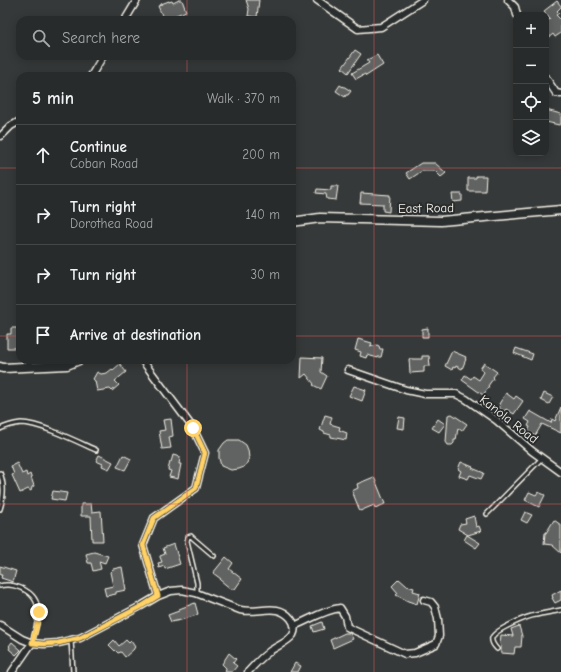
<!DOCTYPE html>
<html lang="en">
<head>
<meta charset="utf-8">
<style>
  :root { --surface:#282b2b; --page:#303333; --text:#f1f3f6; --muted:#a5a7a9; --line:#444747 }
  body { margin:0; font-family:"Comic Neue",sans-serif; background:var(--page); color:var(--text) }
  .controls { position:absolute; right:12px; top:12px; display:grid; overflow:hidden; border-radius:8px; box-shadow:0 2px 10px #0003 }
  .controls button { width:36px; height:36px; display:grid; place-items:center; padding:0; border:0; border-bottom:1px solid var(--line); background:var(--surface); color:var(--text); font:20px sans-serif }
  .stop { position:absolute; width:12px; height:12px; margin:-9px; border:3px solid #ffd166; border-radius:50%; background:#fff }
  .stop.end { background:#ffd166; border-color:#fff; box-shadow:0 1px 4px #0008 }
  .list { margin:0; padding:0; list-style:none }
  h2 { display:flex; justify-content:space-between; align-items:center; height:52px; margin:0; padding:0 16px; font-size:17px }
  h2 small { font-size:13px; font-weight:400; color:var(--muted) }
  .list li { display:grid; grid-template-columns:26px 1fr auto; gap:12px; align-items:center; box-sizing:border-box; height:60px; padding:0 16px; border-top:1px solid var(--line) }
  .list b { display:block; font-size:15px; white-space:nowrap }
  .list p { margin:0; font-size:13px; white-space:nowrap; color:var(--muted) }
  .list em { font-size:13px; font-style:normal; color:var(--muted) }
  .icon { flex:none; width:22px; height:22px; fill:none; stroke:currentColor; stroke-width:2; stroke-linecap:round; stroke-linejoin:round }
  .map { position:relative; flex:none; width:561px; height:672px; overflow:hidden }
  .search { position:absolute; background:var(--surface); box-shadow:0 2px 10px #0003; left:16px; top:16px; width:280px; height:44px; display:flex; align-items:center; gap:10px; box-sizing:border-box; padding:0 14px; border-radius:12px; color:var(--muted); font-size:15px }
  .panel { position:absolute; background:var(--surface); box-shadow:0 2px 10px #0003; left:16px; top:72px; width:280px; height:292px; border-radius:12px }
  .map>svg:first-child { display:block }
  .building { fill:#616362; stroke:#f4f1e8 }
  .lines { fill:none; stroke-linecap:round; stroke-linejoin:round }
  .service-casing { stroke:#f4f1e8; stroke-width:6 }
  .minor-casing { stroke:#f4f1e8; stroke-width:9 }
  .tertiary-casing { stroke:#f4f1e8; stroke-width:11 }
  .service { stroke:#2a2d2e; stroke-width:3 }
  .minor { stroke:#2a2d2e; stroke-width:6 }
  .tertiary { stroke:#2a2d2e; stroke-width:8 }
  .route { stroke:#ffd166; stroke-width:5 }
  .grid { fill:none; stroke:#de5a58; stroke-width:1; stroke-opacity:0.55 }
  .labels { text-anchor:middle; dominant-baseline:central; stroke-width:4; stroke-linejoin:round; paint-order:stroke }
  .street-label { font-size:13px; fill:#f4f1e8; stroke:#2a2d2e }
</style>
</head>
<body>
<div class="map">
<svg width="561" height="672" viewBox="0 0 561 672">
  <rect width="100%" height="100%" fill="#363939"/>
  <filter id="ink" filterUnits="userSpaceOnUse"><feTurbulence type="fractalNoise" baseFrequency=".025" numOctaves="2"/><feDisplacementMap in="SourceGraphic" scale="8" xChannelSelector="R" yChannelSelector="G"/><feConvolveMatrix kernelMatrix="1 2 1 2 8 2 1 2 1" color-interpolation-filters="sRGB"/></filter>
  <g filter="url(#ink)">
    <path class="building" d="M179 0H182L186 11 164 20 158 6 161 5V4L169 1V2L172 1 173 3Z
      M246 0H259L257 17 248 16 249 9Z
      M557 1 561 6V7L557 11 559 13 556 15 561 20V33L555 37 553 34 546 40V22L550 19 544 12V11Z
      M355 50 361 54 348 73 342 68Z
      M377 55 383 65 366 76 365 74 356 79 352 73 369 63 367 60Z
      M340 85 343 87V86L351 91 348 95H346L345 97 336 91Z
      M546 110 561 114V124L559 125 546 122Z
      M421 163H435L446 173 441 177 435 171H422L410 179 406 173Z
      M476 176H486L485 191H468V178H476Z
      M331 186H338L336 200 327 199 326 194 316 193 317 189 331 190Z
      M361 193 390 195 389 212 383 211V204L360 203Z
      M452 194H462V201L453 202Z
      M11 328H20V344H19V348H7V334H11Z
      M428 328V337H422V329Z
      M358 339 372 343 370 347 377 345 379 346 380 349H383L381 357H378V358L367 355 366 358 360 356 361 352 355 350Z
      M516 348 533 354 531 360 514 353Z
      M452 351 466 357 465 359H466L462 369 456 366 455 368 453 367 452 370 445 366Z
      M422 356H429L430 366H424V372L410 373 409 359H422Z
      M302 357 322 358 321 372 327 376 321 389 313 385 314 384 306 374 301 378Z
      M484 363 497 372 493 377 494 378 490 383 488 386 489 387 483 395 462 380 465 375 471 379 473 376 479 380 484 372 480 369Z
      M120 364 126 372 115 381 119 385 112 391 110 389 97 391 95 381 93 379 97 372 101 374 107 373 112 369 113 370Z
      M354 386 366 390 362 401 349 396Z
      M506 393 514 399 516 396 523 401 514 414 506 409 504 411 499 408 501 405 499 404Z
      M544 393 553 397 549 404 541 400Z
      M561 407V433L542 424 535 436 528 431 530 427 528 426 530 422 525 419 530 411 551 423 552 419 555 421Z
      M452 414 467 424 462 431 458 428 456 440H454V443L452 445H448L446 442 448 415Z
      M325 415 332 417 330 424 340 427 339 430 347 433 346 440 331 437V435L324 433V432L320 430Z
      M399 417 405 418 404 429 397 428Z
      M171 419 173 436 169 437 171 448 162 449 159 431 165 430 163 420Z
      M438 419 445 424 439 432 432 428Z
      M228 440H239L246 445 248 450 249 458 247 463 244 467 239 469 231 470 221 466 219 458V450L224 443Z
      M99 455 113 462 109 469 102 466 103 464 96 461Z
      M123 455 131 459 125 470 117 467Z
      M173 455 180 457V458L179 464H181L178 479 169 477 171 471 168 470 170 462H171Z
      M461 462 473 467 472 468 484 473 481 479 470 475 468 479 459 476 461 471 458 469Z
      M17 463 22 474 26 472 27 476 30 474 34 486 32 487 31 491 28 489 20 493 12 475 14 474 11 466Z
      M374 477 385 504 375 508 374 505 360 511 352 491 358 488 357 484Z
      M53 491 67 493 65 501 51 499Z
      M529 492 536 495 538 492 545 495 539 507 525 500Z
      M81 504H91L92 512 101 511 103 541H92L91 516H81Z
      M525 512 532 515 527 523 521 520Z
      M474 516 476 527 479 526 481 531 468 535 458 529 460 524 466 523 465 519Z
      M554 520 561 525V553L552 545 544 544 545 533H546Z
      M467 535 480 543 476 548 464 540Z
      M174 544 180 564 165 569 164 566 159 568 158 563 162 562 160 557V556L165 554 163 548Z
      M94 552 108 556 105 563 99 561 101 569 93 571 91 563H88L86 554Z
      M226 557 233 563 229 569 242 579 235 589H231L220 580 221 579 213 573Z
      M0 566 16 571 13 582 1 578 2 575H0Z
      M122 567 126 590 116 592V594L106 596 104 588 113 586 110 572 113 569Z
      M399 579 407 586 414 588 413 591 420 593 417 604 408 601 396 595 398 593 392 586Z
      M561 590V600L555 603 552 598H553L552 595Z
      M195 603 198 614H197V615L181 620 171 622 168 615 179 611V609Z
      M322 622 324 629 314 632 312 626Z
      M519 626 522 636 521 647H515L514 654 501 653V646L500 644 501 635 513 636 511 629Z
      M345 633H350L353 639 333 648 330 640Z
      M114 640 119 646 126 640 129 643 131 641 135 647 134 648V649L125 657 121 652 118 653 115 650V651L109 645Z
      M12 642 21 650 16 655 9 649 10 647 9 646Z
      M229 653 236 659 233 663 237 666 232 672H225L226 668 222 664Z
      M295 663 301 666 298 672H290Z"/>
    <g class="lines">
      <defs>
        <path id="service" d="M0 429C6 426 14 424 21 423 40 423 78 442 96 450
          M0 473C5 485 4 496 0 509
          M487 514 542 458
          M0 586C5 584 13 585 18 587 47 597 38 621 32 643
          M197 593V583L187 541 188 537 191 536 193 538 214 556
          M71 640 73 672
          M497 649C494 646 491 642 492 638 494 630 528 616 536 615 544 613 553 612 561 610"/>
        <path id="minor" d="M317 0 358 29 381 27 423 0
          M508 0 515 7 517 15
          M125 20 137 0
          M91 76 103 56
          M546 78 556 93 561 94
          M1 136 11 126 20 121
          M142 360 193 428 205 453 196 488 154 518 143 545 158 596
          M348 370 406 390 425 394H456L466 399 496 420 532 451 561 472
          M0 625 22 639 32 643
          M294 626C309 620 324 610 340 608L345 616 347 627 405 654 415 653 436 644 439 636 438 619 435 607 431 602 424 600
          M12 672 32 643 44 644 58 643 80 638 141 606 158 596 171 591 182 590 196 593 240 610C253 613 265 608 277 610 287 612 299 623 293 635 288 642 277 646 270 651 262 657 255 664 248 672"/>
        <path id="tertiary" d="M292 222 320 218 441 221 561 210
          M0 367 3 368 67 365 79 360"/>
      </defs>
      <use href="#service" class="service-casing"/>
      <use href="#minor" class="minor-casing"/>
      <use href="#tertiary" class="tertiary-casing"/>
      <use href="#service" class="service"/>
      <use href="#minor" class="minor"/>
      <use href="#tertiary" class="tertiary"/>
    </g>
  </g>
  <g class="lines" filter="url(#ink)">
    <path class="route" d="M39 612 38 621 32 643 44 644 58 643 80 638 142 606 158 596 143 545 154 518 196 488 205 453 193 428"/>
  </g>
  <path class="grid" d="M187 0V20M374 0V672M187 56V76M0 168H20M292 168H561M0 336H20M292 336H561M187 360V672M0 504H561"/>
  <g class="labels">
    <g class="street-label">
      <text transform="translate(426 208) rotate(-1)">East Road</text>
      <text transform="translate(509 419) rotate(38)">Kanola Road</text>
    </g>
  </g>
</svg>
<div class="controls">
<button>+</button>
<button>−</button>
<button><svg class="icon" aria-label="locate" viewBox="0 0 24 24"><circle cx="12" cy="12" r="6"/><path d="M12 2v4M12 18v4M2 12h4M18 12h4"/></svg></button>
<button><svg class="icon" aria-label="layers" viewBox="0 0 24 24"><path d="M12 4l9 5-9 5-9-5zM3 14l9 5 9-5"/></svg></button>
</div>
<div class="stop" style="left:193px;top:428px"></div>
<div class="stop end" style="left:39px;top:612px"></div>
<div class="search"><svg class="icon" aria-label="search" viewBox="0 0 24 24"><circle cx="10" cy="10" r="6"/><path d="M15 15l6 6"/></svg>Search here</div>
<section class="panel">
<h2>5 min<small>Walk · 370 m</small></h2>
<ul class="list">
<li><svg class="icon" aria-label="ahead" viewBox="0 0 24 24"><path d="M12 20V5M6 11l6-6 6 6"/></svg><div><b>Continue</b><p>Coban Road</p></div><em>200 m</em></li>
<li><svg class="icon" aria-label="right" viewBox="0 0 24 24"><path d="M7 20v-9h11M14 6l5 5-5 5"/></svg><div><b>Turn right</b><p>Dorothea Road</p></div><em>140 m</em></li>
<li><svg class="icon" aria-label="right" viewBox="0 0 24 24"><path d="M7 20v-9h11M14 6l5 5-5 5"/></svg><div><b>Turn right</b></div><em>30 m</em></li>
<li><svg class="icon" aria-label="arrive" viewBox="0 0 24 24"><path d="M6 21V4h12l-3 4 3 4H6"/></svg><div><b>Arrive at destination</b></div></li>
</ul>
</section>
</div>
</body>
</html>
